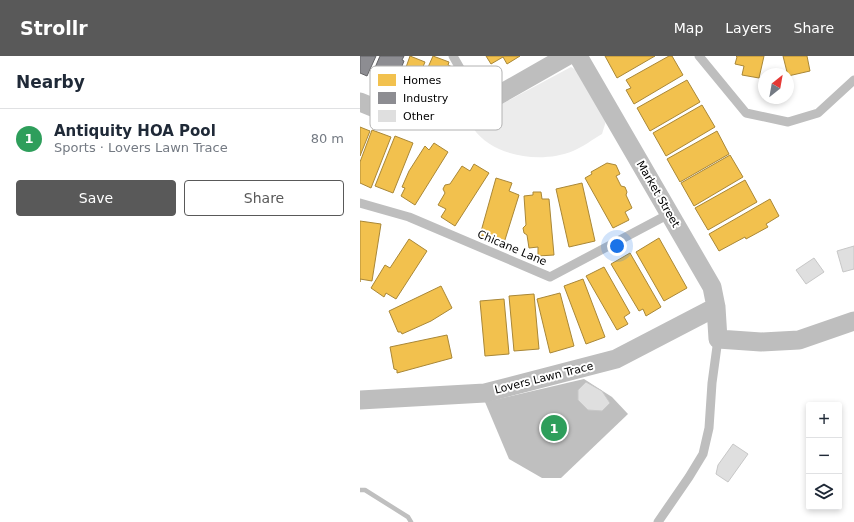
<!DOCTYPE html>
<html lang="en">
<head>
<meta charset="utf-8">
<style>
  :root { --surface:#fff; --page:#f6f6f7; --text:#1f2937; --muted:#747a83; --line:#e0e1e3; --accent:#595959 }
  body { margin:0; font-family:"DejaVu Sans",sans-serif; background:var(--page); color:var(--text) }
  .controls { position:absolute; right:12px; bottom:12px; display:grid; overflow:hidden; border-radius:4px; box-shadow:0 2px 6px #0003 }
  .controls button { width:36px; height:36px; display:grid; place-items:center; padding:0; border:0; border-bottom:1px solid var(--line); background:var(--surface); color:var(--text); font:20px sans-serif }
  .compass { position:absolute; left:398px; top:12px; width:36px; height:36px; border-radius:50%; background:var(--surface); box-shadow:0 2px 6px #0003; rotate:31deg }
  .you { position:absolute; left:257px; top:190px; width:14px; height:14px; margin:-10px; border:3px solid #fff; border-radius:50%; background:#1a73e8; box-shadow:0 0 0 6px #1a73e833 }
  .badge { display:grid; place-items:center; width:26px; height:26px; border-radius:50%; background:var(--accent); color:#fff; font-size:13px; font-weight:700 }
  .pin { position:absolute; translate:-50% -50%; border:2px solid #fff; box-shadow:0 1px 4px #0006 }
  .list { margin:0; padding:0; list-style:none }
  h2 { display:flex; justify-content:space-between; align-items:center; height:52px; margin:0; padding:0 16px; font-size:17px }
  h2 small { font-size:13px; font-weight:400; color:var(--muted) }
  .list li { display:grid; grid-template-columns:26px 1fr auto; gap:12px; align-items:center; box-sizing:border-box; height:60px; padding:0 16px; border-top:1px solid var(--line) }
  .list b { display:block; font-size:15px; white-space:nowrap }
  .list p { margin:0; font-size:13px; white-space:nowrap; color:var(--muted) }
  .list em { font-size:13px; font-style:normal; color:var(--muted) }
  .actions { display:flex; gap:8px; padding:12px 16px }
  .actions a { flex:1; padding:9px 0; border:1px solid var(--accent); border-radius:4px; text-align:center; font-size:14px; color:var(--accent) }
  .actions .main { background:var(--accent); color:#fff }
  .icon { flex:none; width:22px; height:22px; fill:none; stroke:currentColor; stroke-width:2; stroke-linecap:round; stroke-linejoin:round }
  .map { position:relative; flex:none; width:494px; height:466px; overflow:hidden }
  header { display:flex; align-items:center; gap:24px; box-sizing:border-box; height:56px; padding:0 20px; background:var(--accent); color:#fff }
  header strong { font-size:19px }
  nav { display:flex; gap:22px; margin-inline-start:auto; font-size:14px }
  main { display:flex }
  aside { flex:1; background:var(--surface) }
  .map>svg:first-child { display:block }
  .green { fill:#ececec }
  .water { fill:#bfbfbf }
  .homes { fill:#f2c14e; stroke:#a98737 }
  .industry { fill:#8d8d92; stroke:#636366 }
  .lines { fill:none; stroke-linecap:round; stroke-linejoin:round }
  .stream { stroke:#bfbfbf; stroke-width:4.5 }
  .building { fill:#dfdfdf; stroke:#c7c7c7 }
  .lane { stroke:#bebebe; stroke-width:9 }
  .street { stroke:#bebebe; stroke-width:19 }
  .labels { text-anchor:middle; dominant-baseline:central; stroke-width:4; stroke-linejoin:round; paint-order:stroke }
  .street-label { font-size:11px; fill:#000; stroke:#fff }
  .key { fill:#fff; stroke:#b2b2b2; stroke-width:1 }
  .key-label { font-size:11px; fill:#000 }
</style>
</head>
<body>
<header>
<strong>Strollr</strong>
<nav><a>Map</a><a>Layers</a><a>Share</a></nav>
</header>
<main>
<aside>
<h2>Nearby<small></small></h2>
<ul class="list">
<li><span class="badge" style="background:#2e9e5b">1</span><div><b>Antiquity HOA Pool</b><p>Sports · Lovers Lawn Trace</p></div><em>80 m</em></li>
</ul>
<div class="actions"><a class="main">Save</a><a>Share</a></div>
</aside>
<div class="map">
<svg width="494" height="466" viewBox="0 0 494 466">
  <rect width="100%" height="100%" fill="#fff"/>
  <path class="green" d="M211 11 218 15 246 65 242 78C233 83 223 91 213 95 181 108 133 101 113 72L114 63Z"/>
  <path class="water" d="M224 323 252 341 268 358 201 422H182L149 403 125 346Z"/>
  <path class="homes" d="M50 0 65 6 51 40 38 34Z
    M73 0 89 6 88 9 92 11 90 16 96 19 89 34 80 30 73 40 58 34Z
    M126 0H160L147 8 143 1 131 8Z
    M245 0H295L257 22Z
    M309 0H312L323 19 274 48 266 34 271 32 266 24Z
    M404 0 399 22 382 19 384 10 375 8 377 1 376 0Z
    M423 0H447L450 15 428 20Z
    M327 24 340 46 290 75 277 52Z
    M342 49 355 71 306 100 293 77Z
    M0 71 10 75 0 100Z
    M12 74 31 81 11 132 0 127V106Z
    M357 75 369 98 320 126 307 103Z
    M35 80 53 87 33 137 15 130Z
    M74 87 88 96 55 149 41 140 45 132 42 131 49 115 65 90 69 94Z
    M370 99 383 121 334 150 321 127Z
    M247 107 256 109 260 118 256 120 261 130 265 131 267 136 266 139 272 152 265 156 269 164 253 172 225 122 232 118 231 116Z
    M114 108 129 117 95 170 81 161 86 153 78 149 85 137 83 133 85 129 90 128 102 110 110 115Z
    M136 122 152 127 149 135 159 139 144 187 120 179Z
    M385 124 397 146 348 174 335 152Z
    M222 127 235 185 209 191 196 133Z
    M173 136H181L182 143H189L194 199 178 200V191L169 192 167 179 164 177 163 172 166 169 164 140 173 139Z
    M410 143 419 160 406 168 408 171 386 183 385 181 359 195 349 178Z
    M0 165 21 168 12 225 0 223V226Z
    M299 182 327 232 304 245 276 196Z
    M49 183 67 195 36 243 26 237 24 241 11 232 25 209 30 212Z
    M270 197 301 251 286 260 283 253 279 255 251 208Z
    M244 211 270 257 264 261 268 268 257 274 226 220Z
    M223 223 245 281 226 288 204 230Z
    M81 230 92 252 71 265 42 278 41 276H38L29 255Z
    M200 237 214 290 190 297 177 243Z
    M174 238 179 293 154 295 149 240Z
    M144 243 149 298 125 300 120 245Z
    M87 279 92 302 37 317V314L34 313 30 291Z"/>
  <path class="industry" d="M0 0H16L7 20 0 17Z
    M20 0H44L42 4 44 5 34 30 11 21Z"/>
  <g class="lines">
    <path class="stream" d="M0 434H5L48 461 51 466"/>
  </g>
  <path class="building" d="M494 190V213L483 216 477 195Z
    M454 202 464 216 446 228 436 214Z
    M226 326 242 335 250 347 242 355 228 354 218 344V334Z
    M373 388 388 398 368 426 356 418 358 409Z"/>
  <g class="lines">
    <path class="lane" d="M93 0 121 49
      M339 0 386 57 428 66 458 57 494 24
      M0 147 49 161 190 221 309 158
      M298 466 329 421 343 398 349 372 352 327 358 283"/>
    <path class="street" d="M218 0 352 231 356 251 358 283 401 286 439 284 494 265
      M0 46 22 55 68 63 121 49 207 0
      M0 344 125 337 256 303 356 251"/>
  </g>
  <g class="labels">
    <g class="street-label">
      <text transform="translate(298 138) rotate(60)">Market Street</text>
      <text transform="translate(152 192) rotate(23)">Chicane Lane</text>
      <text transform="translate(184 322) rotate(-14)">Lovers Lawn Trace</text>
    </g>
  </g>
  <rect x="10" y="10" width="132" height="64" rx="6" class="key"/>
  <rect x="18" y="18" width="18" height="12" fill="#f2c14e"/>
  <rect x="18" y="36" width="18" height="12" fill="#8d8d92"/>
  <rect x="18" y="54" width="18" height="12" fill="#dfdfdf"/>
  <g class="key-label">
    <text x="43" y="28">Homes</text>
    <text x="43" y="46">Industry</text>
    <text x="43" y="64">Other</text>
  </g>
</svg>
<div class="controls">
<button>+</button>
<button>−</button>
<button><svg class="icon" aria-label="layers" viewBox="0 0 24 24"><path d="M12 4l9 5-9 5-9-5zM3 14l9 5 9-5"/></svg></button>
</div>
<svg class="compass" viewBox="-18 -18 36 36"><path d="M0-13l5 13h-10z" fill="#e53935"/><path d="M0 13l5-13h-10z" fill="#747a83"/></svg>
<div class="you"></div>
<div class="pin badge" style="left:194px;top:372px;background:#2e9e5b">1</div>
</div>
</main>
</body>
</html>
